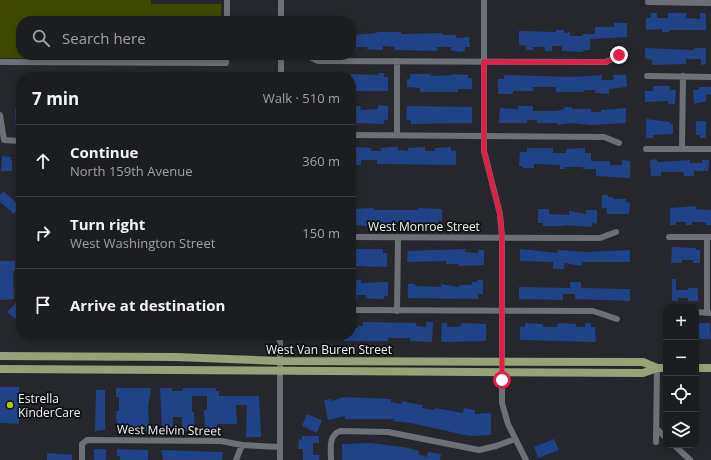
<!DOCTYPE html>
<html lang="en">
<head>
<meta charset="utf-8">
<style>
  :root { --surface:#1c1d21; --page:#292a2e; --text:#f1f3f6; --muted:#a0a2a5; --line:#3a3b3f }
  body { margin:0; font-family:"Open Sans",sans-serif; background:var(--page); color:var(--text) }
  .controls { position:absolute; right:12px; bottom:12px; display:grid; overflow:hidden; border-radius:8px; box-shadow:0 2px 6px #0003 }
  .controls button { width:36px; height:36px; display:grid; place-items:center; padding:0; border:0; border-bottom:1px solid var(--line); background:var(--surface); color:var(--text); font:20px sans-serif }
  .stop { position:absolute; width:12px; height:12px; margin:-9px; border:3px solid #e11d48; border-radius:50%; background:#fff }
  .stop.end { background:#e11d48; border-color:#fff; box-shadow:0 1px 4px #0008 }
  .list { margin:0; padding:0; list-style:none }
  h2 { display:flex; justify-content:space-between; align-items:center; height:52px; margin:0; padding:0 16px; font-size:17px }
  h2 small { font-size:13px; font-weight:400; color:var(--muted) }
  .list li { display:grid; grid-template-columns:26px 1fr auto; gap:12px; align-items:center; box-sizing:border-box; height:72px; padding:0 16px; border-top:1px solid var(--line) }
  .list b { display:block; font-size:15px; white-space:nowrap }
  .list p { margin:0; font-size:13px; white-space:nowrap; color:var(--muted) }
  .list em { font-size:13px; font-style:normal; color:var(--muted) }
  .icon { flex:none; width:22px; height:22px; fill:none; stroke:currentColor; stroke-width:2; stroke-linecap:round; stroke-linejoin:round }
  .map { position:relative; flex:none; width:711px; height:460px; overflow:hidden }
  .search { position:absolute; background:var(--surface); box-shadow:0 2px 6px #0003; left:16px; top:16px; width:340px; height:44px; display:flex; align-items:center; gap:10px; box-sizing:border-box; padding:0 14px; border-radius:16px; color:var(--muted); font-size:15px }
  .panel { position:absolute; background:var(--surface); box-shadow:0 2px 6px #0003; left:16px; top:72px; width:340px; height:268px; border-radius:16px }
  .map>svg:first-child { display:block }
  .green { fill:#3f4a00 }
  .building { fill:#1f4386 }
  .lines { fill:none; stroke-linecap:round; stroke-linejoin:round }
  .minor { stroke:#6d7076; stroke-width:6 }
  .major { stroke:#96a278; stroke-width:8 }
  .route { stroke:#e11d48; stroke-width:5 }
  .poi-dot { fill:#abc614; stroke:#0f1012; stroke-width:1.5 }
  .labels { text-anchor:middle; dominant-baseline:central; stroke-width:3.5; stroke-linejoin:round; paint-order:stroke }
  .street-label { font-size:12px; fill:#f1f3f6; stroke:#0f1012 }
  .poi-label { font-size:12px; fill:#f1f3f6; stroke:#0f1012; text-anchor:start }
</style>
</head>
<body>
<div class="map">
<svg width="711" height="460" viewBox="0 0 711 460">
  <rect width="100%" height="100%" fill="#25272c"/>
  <path class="green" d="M0 0H151V4H221V21H21V55H150V58H0Z"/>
  <path class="building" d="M651 13H657V18H668V13H686V18L700 19V13H706V30H669V32H662V29L646 30V18H651Z
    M614 23H627V37L590 39V50H583V52L562 51V46H552V51H545V47H533V50H526V46L519 45V31L556 32V30H564V33L570 32V36H582L583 34H595V27H614Z
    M377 32H401V34L442 33V35H456V38L469 37 470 47H465V51L459 52 451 50V47H437V51L395 50V47L383 46V50L367 49V47H356V50H351V37H354V35L377 33Z
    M645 48 694 50V48H706V64L701 65V59H686V64L652 65V60L645 58Z
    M378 73H384V77H388V91H351V74L378 75Z
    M410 74H431V76L452 75V74L468 75V78H472V89H458V92H420V88L407 87V79H410Z
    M504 75 571 77 602 75 601 80H614L613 75H626L627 87 609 89V94L595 93V90H584V92H556V87H533V91H513V94H498V79H504Z
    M653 86H670V90H676L675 104H668V101L645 102V91H653Z
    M699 87H711V95L706 94V101L694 104 693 90H699Z
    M378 105 388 106V120H384V124L351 123V106H360L361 110 378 109Z
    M407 106 472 107V123L411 124V120H406Z
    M518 106H533V111H557L564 109V107H572V109H591V112H601V110L626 108V123L591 125 572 123 558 125 557 123H537V120H527V123H499L500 108 518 109Z
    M21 108V130H16L15 109Z
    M646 119 670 122V124H673V134L653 135V138H646Z
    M696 121H706V138H700V135H696Z
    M355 147 371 148V151H381V148L391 147H398V150L408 151V148L425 147V151H435V148L451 147V151H456V165L377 164V160H361V165H351V151H355Z
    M527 148H553V153H566V149L585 148V153H591V161H610V165H622V160L630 161V178L596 176V169H583V167H565V169H560V165L534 164V168H523V166H519L520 152H527Z
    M2 156 11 157 10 160H12V171H1Z
    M657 159V162L690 160V163H702V160H709L708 171H694V176H684L683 172H661V176H651L650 160Z
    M3 191 20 206 14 214 0 202V195Z
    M602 195H608V197H613V199H626V202L630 203 629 214H607V208H602Z
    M696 206V209L711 210V225H706V223L702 222H692V225H686V222H676V225H670V208Z
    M374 208V210H418V208L442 209V221H438V226H408V222H397V225H381V222H370L369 226 354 225V220H351V209Z
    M538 209H549V214L569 215V211L586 214V210H597V224L592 223V227L564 225V226H543V223H538Z
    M672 247 696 248V250H700V263H693V260H682V263H671Z
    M355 249H383V253H387V267L351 266V252H355Z
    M465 249V252L478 253V250H484V265L459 266 458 264H446V261L407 262 408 251Z
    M520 249 557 253 558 250 586 252 630 250V262H582V266L564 263V269H553V262L520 261Z
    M0 261H15V271H13L14 299 0 300Z
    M672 279H676V290H688V288H698V301H688V298H678V301H672Z
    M355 280H361V283L388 282V296H384V299H378L366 298V295H357V299L351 298V282H355Z
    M477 280H483V294H478V299L408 298V284H415V286L441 287V284L459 287V285H472V282H477Z
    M570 282H581V288L630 289V301L575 299V294H563V300L519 299V287L570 288Z
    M17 302 21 305V313L15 319 7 312Z
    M363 322 416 323V326L426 327V322H433L432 342 410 341V338H388V341H344V335H351V328H358V326H363Z
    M442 323H447V327H456L462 326 461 323 486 324V341L441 342Z
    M525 323 543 324V327H557V324L563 323 576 324V327H585V323H591V327H595L596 342 520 340V327H525Z
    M696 323H710L711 339H696Z
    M0 387H19V424L0 423Z
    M116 388H151L148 407 149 431 117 430 116 411H119V397H116Z
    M160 388H172V391H183V388H216V391H219V396H259L261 437H246L247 405H236L237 424H217V431H205L204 410H207V396H192V412H194L195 431H182V417H173V431H162Z
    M96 390H105V430L95 431Z
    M344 397 391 399V402L402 404V401L410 403 423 405 422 408 434 410 435 408 463 413 464 408 475 410V414L491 413V435L471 436 460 434 411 423 393 421 394 419H345V416L328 420 324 400 331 399 332 401Z
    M307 414 322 420 317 433 302 426Z
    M302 436H319V443H313V455H320L319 460H303V449H298L299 439 302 440Z
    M554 439 559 450 538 458 534 447Z
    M371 443 409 448 419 451 418 454 427 457 428 452 441 454 440 460H342V444Z
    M94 449H106V460H94Z
    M117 449 148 450V460H120V456H117Z
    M161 450 223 452 222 460H163Z
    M47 453 72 455V460H47Z"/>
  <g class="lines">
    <path class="minor" d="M484 0V151L500 214 502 237V403L508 424 526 460
      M648 2 711 3
      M227 21V0
      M281 21V0
      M306 55 318 61 606 62 619 55
      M0 62 226 63V55
      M647 76 711 77
      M281 77V55
      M0 115 4 140 21 141
      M351 135 604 137 619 143
      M397 135V61
      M646 149H711
      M682 149 683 76
      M351 237 600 238 616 232
      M669 237H710
      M351 310 593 311 617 319
      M397 311 398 237
      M696 312 710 313
      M707 312V237
      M280 335V460
      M656 428 666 438
      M656 442 657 368
      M674 445 690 460
      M82 460V444L87 440 221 441 242 445 280 447
      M236 460 242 445
      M331 460C331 449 328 436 340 431L388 432 479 450 496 446 515 439"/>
    <path class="major" d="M0 356 175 357 280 361 643 362 657 368
      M696 368H711
      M0 369 643 373 657 368H666"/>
  </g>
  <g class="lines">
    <path class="route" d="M502 380V237L500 214 484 151V62H606L619 55"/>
  </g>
  <circle class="poi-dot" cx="10" cy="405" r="4"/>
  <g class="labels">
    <g class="street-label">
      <text x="424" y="226">West Monroe Street</text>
      <text x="329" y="349">West Van Buren Street</text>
      <text transform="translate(169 430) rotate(1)">West Melvin Street</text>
    </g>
    <g class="poi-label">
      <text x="18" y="398">Estrella<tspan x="18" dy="14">KinderCare</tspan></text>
    </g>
  </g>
</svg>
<div class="controls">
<button>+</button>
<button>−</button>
<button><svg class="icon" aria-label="locate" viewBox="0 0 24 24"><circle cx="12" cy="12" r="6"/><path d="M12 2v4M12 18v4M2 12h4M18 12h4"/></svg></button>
<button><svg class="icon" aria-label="layers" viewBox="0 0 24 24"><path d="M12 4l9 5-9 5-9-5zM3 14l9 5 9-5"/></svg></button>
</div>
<div class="stop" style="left:502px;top:380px"></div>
<div class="stop end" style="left:619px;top:55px"></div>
<div class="search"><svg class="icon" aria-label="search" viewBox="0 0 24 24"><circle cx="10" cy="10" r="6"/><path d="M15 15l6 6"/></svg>Search here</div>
<section class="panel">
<h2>7 min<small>Walk · 510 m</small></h2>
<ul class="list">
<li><svg class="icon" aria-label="ahead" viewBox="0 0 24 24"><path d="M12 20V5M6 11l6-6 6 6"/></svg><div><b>Continue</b><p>North 159th Avenue</p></div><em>360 m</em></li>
<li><svg class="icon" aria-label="right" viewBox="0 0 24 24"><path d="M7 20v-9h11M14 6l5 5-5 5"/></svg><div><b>Turn right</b><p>West Washington Street</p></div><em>150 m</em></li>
<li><svg class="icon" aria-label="arrive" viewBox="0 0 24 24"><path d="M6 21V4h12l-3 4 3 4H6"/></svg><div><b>Arrive at destination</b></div></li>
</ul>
</section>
</div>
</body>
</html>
